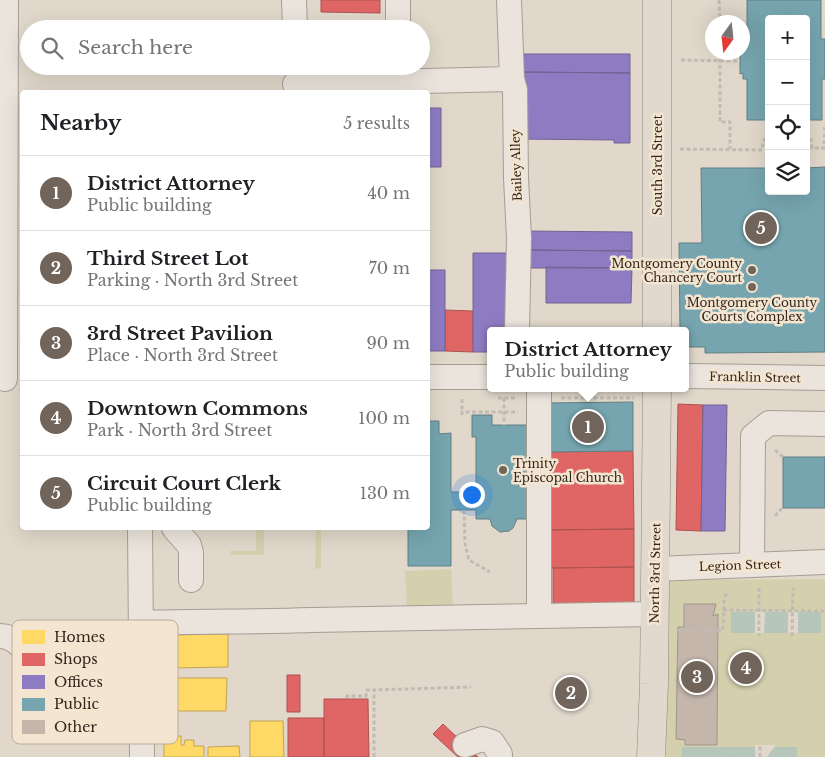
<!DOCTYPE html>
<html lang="en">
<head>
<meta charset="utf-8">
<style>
  :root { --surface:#fff; --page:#f2f2f2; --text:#202124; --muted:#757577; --line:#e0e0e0; --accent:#71645a }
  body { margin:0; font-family:"Libre Baskerville",serif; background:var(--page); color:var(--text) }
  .controls { position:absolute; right:15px; top:15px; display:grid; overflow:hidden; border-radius:5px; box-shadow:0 5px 20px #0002 }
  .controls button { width:45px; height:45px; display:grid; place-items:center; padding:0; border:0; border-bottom:1px solid var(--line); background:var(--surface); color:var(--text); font:25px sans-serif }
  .compass { position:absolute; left:705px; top:15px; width:45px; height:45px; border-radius:50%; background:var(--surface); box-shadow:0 5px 20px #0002; rotate:195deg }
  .you { position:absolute; left:471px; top:494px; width:18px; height:18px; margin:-12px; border:4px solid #fff; border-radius:50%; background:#1a73e8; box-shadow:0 0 0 8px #1a73e833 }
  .badge { display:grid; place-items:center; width:32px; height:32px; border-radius:50%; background:var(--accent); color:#fff; font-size:16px; font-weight:700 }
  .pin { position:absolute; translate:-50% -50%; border:2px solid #fff; box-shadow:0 1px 5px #0006 }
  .popup { position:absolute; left:487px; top:327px; width:202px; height:65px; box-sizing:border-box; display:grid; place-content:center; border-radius:5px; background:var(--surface); filter:drop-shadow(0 1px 4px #0005); font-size:16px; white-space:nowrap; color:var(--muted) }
  .popup b { font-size:19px; color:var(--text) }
  .popup::after { content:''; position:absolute; left:50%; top:100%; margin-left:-10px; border:10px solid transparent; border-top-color:var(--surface) }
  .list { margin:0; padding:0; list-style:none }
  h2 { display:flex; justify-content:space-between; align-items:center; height:65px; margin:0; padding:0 20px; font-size:21px }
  h2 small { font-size:16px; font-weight:400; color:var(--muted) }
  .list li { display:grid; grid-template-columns:32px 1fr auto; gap:15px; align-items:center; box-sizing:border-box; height:75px; padding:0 20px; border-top:1px solid var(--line) }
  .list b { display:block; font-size:19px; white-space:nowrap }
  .list p { margin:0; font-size:16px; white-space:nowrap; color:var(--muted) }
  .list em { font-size:16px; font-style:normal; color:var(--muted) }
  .icon { flex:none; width:28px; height:28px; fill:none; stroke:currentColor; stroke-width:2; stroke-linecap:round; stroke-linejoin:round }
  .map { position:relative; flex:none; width:825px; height:757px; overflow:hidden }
  .search { position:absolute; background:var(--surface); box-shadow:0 5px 20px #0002; left:20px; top:20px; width:410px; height:55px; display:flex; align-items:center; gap:12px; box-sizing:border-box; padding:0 18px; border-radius:28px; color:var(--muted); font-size:19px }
  .panel { position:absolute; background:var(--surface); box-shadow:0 5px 20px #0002; left:20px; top:90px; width:410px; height:440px; border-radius:5px }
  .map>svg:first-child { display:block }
  .green { fill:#d4d0ae }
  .water { fill:#b6c6ba }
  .pier { fill:#e1d8cb }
  .homes { fill:#ffd966; stroke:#c2a350 }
  .shops { fill:#e06666; stroke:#ac5350 }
  .offices { fill:#8e7cc3; stroke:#736291 }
  .public { fill:#76a5af; stroke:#627f83 }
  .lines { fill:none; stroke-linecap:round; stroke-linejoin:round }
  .stream { stroke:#b6c6ba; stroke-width:6 }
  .building { fill:#c5b6ac; stroke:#a1948a }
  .minor-casing { stroke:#a69d94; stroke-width:26 }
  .major-casing { stroke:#8c837b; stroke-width:29 }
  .path { stroke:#c2bbb3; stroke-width:3; stroke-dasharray:4 2.5; stroke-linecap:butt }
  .minor { stroke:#eae4dc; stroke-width:24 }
  .major { stroke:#e1d9ce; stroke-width:28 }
  .poi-dot { fill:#71645a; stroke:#f3e5d0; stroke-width:2 }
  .labels { text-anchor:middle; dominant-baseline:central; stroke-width:5; stroke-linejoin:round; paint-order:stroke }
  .street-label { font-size:12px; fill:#34261d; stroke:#f3e5d0 }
  .poi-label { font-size:12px; fill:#34261d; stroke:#f3e5d0; text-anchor:end }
  .key { fill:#f3e5d0; stroke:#baac9a; stroke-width:1 }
  .key-label { font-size:14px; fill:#34261d }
</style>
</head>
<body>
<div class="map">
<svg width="825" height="757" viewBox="0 0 825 757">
  <rect width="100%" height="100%" fill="#e1d8cb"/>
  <path class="green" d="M256 528H264V555H230V551H256Z
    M316 528H321V568L315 569Z
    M451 569 453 606 407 608 405 571Z
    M825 579V757H666L668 580Z"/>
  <path class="water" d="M731 612H821V633H731Z
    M682 747H797V757H754L742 755 735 757H682Z"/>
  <path class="pier" d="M755 612H765L764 633H755Z
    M788 612H798V633H788Z
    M755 745H776L767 757H755Z"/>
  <path class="homes" d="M228 634V667L174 668V664H165V640H172V635Z
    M173 678H227L226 711H173V709H165V680H173Z
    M250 721H283L284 757H250Z
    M164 736H181V745H184L185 740H194V746H204V757H164Z
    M239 746 240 757H208V747Z"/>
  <path class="shops" d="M321 0H380V13L321 12Z
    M445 310 473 311V352L445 351Z
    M678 404 703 405 701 531 676 530Z
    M633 451 634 529 543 530 542 452Z
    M634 529V567L543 568V530Z
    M634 567V606L553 607V568Z
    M287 675H300V712H287Z
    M324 699H368L369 757H324Z
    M288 718H324V757H288Z
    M443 724 478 757H458L433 734Z"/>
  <path class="offices" d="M522 54H630V73L522 72Z
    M522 72 630 73V143H614V140L521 139Z
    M428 108H441V167H428Z
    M526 231 632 232V251L526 250Z
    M526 250 632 251V268H526Z
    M473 253H510V331H490V352H473Z
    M546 267 632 268 631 303H546Z
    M428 270H445V351H428Z
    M703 405H727L725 531H701Z"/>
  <path class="public" d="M747 0H821V39H825V79H822V120H806V19H769V120H747V79H743V73L740 74V52H742L743 41 747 40Z
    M825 167V352L705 353V347H686V331H680L679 243H702L701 168H769V191H806V168Z
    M633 402V451L542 452V403Z
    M472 415H492V425H529L530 519H517L513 528 509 531 500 532 492 526 490 519H476V510H451V566H408V528H428V421H439V434L451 433V492H476V437H472Z
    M783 457H825V508H783Z"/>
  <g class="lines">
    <path class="stream" d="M737 757H750"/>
  </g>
  <path class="building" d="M684 604H716L713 616 718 614 717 745H685V740L676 739 678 627H684Z"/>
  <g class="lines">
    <defs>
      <path id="minor" d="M294 0 295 29
        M509 0 512 79 515 90 516 178 519 238 517 331
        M398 29V0
        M295 84 512 79
        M686 376 825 378
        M428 377H490
        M5 379 6 0
        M539 388V616
        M140 528 142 757
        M174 528 189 545 191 552V580
        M752 565 753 436 769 423 825 424
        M656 569 825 562
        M141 623C198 621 255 622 312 620L655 614
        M0 636C20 636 26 658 41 666 44 668 49 668 53 669L141 668
        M465 745 482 739 492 742 500 754V757"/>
      <path id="major" d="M657 0V331
        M651 757 654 684 657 388"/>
    </defs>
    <use href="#minor" class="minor-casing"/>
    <use href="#major" class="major-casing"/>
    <path class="path" d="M719 0 720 22
      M720 52V122H730V149
      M681 60 740 61
      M806 133 811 140 812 148H824L825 125
      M680 149 762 150 763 142 769 132
      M806 152 812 148
      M498 398H517
      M504 398V425
      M561 398H634
      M462 399V412
      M462 415V412H518
      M775 450 783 457
      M464 510 465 544 469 560 490 572
      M775 516 783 507
      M759 588V636
      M723 610 825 611
      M678 631 723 630 724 601 727 591
      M792 636 793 588
      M347 698V696H366L367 690H374
      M374 757V690L471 687
      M760 757V745"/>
    <use href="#minor" class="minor"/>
    <use href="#major" class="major"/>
  </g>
  <g class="poi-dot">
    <circle cx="752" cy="270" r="5"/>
    <circle cx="752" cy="287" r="5"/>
    <circle cx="503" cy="470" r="5"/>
  </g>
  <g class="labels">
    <g class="street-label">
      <text transform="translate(516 165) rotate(-92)">Bailey Alley</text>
      <text transform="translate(657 165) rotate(-90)">South 3rd Street</text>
      <text transform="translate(755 377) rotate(1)">Franklin Street</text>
      <text transform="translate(740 565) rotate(-2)">Legion Street</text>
      <text transform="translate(655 573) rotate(-89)">North 3rd Street</text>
    </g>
    <g class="poi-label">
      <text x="742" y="263">Montgomery County<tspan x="742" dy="14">Chancery Court</tspan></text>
      <text x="752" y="302" text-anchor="middle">Montgomery County<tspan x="752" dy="14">Courts Complex</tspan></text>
      <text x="513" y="463" text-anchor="start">Trinity<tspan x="513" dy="14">Episcopal Church</tspan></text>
    </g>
  </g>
  <rect x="12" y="620" width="166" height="124" rx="8" class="key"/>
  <rect x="22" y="630" width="23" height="14" fill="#ffd966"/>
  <rect x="22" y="653" width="23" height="13" fill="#e06666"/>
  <rect x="22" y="675" width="23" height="14" fill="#8e7cc3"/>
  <rect x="22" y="698" width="23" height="13" fill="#76a5af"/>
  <rect x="22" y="720" width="23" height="14" fill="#c5b6ac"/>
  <g class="key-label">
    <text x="54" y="642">Homes</text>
    <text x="54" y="664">Shops</text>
    <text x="54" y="687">Offices</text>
    <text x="54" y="709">Public</text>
    <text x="54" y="732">Other</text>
  </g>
</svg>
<div class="controls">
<button>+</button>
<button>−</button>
<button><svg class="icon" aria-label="locate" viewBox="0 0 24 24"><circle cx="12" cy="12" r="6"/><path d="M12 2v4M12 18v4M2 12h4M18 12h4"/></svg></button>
<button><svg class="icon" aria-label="layers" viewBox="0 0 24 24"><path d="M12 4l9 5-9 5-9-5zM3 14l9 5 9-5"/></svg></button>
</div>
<svg class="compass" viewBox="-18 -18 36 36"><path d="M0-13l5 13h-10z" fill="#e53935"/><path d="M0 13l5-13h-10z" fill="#757577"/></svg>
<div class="you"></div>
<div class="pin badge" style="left:588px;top:427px">1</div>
<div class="popup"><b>District Attorney</b>Public building</div>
<div class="pin badge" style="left:571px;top:693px">2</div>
<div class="pin badge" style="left:697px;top:677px">3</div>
<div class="pin badge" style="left:746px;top:668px">4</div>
<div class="pin badge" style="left:761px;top:228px">5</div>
<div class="search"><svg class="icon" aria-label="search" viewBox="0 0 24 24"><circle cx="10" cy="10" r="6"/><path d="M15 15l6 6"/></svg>Search here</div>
<section class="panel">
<h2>Nearby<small>5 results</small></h2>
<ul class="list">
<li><span class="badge">1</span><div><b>District Attorney</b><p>Public building</p></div><em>40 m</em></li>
<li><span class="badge">2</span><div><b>Third Street Lot</b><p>Parking · North 3rd Street</p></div><em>70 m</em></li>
<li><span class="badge">3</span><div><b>3rd Street Pavilion</b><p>Place · North 3rd Street</p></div><em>90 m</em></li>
<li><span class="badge">4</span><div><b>Downtown Commons</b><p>Park · North 3rd Street</p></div><em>100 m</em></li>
<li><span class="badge">5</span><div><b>Circuit Court Clerk</b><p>Public building</p></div><em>130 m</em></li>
</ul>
</section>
</div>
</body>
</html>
